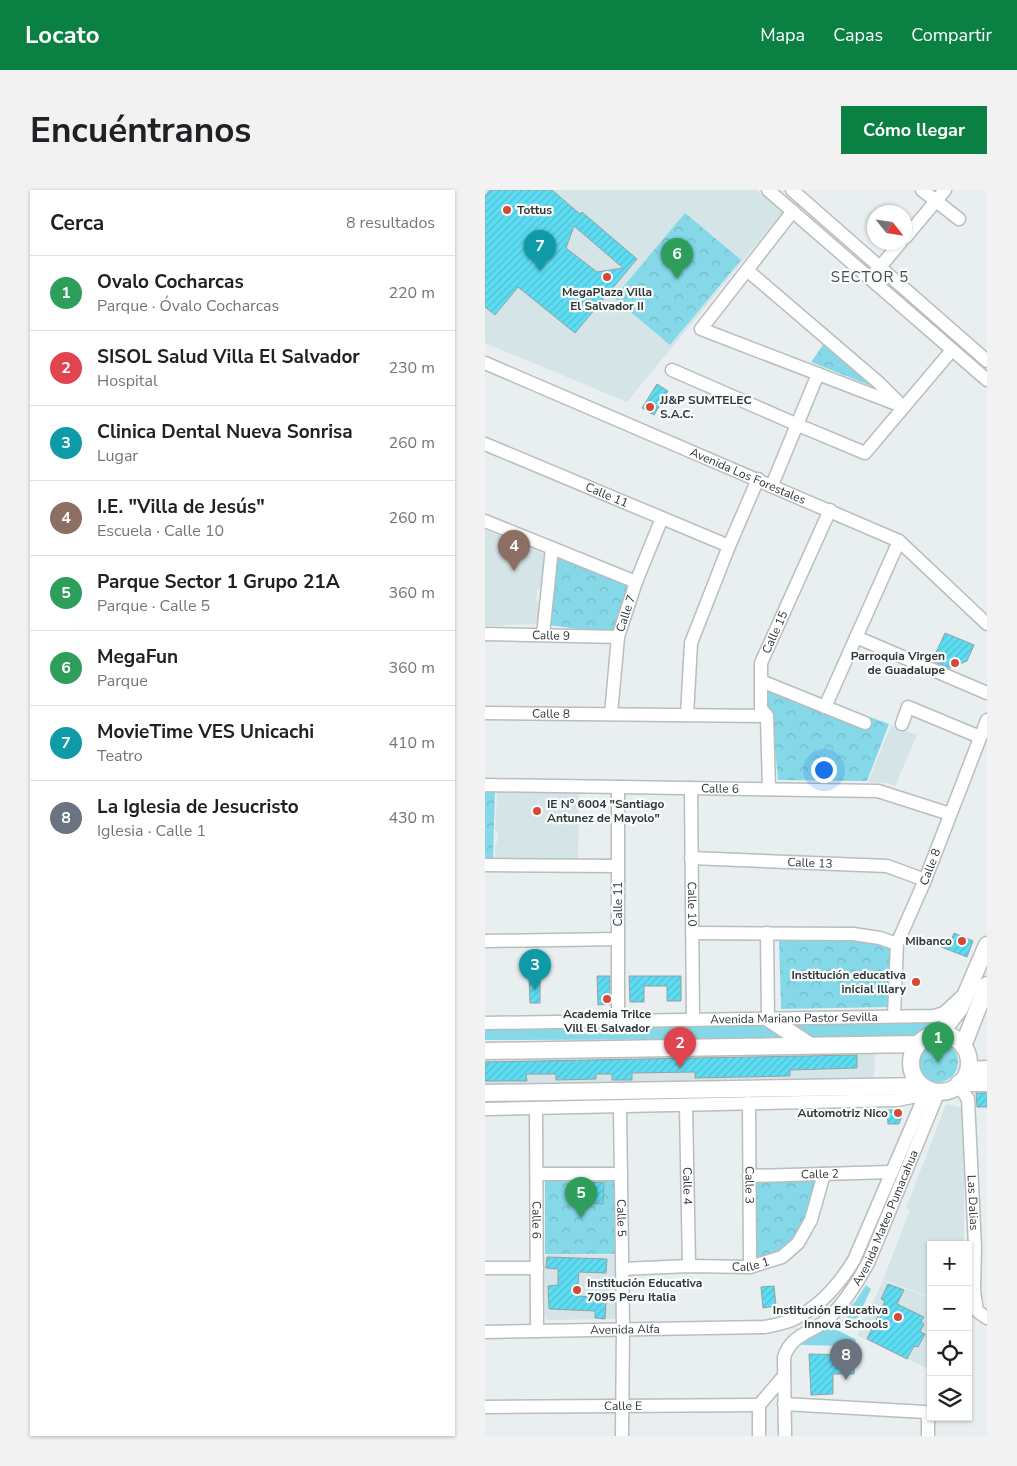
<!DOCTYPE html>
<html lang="es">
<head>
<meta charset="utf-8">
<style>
  :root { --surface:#fff; --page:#f2f2f2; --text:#202124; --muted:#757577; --line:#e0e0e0; --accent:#0b8043 }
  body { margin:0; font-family:"Nunito Sans",sans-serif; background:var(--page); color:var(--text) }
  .controls { position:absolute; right:15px; bottom:15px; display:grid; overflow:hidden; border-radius:0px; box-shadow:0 1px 4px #0004 }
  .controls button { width:45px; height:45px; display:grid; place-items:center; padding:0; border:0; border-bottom:1px solid var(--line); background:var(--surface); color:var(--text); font:25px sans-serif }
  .compass { position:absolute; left:382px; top:15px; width:45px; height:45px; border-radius:50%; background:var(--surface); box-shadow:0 1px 4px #0004; rotate:120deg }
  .you { position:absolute; left:338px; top:579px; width:18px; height:18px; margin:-12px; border:4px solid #fff; border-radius:50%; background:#1a73e8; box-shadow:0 0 0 8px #1a73e833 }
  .badge { display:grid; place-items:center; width:32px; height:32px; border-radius:50%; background:var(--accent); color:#fff; font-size:16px; font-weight:700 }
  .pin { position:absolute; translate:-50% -41px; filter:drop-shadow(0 1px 2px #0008) }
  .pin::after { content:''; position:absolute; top:26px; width:18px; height:15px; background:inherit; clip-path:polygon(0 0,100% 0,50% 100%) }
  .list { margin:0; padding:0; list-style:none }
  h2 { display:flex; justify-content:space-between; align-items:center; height:65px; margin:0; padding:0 20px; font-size:21px }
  h2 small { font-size:16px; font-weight:400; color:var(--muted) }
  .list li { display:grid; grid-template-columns:32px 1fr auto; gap:15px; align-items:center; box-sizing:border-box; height:75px; padding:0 20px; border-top:1px solid var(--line) }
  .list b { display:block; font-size:19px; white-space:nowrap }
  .list p { margin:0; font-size:16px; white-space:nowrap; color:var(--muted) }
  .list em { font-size:16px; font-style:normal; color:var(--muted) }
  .icon { flex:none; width:28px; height:28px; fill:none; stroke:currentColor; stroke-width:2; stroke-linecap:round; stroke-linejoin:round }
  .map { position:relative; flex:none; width:502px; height:1246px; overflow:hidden; border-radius:0px }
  header { display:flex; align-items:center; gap:30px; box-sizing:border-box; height:70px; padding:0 25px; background:var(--accent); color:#fff }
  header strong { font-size:24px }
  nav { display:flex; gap:28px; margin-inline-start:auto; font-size:18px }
  .intro { display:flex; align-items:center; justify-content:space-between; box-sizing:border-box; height:120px; padding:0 30px }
  h1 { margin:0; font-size:35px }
  .button { padding:12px 22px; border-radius:0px; background:var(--accent); color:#fff; font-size:18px; font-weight:700 }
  main { display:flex; gap:30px; padding:0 30px }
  aside { flex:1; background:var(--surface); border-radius:0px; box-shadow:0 1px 4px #0004 }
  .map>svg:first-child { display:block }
  .built { fill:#d5e4e7 }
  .green { fill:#85d8e8 }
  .park { fill:url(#park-crowns) }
  .building { fill:url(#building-hatch); stroke:#9a9fa0; fill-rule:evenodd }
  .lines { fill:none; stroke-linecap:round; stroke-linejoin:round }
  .minor-casing { stroke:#b8bdbe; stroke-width:15 }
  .major-casing { stroke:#b8bdbe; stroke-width:19 }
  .minor { stroke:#fff; stroke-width:12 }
  .major { stroke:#fff; stroke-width:16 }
  .poi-dot { fill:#d54935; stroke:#f7fcfd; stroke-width:2 }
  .labels { text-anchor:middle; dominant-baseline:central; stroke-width:4.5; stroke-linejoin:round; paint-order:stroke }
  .poi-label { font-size:12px; font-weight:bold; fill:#343636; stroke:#f7fcfd; text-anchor:end }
  .street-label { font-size:12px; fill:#343636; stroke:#f7fcfd }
  .quarter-label { font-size:15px; letter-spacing:1px; fill:#484c4d; stroke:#f7fcfd }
</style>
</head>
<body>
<header>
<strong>Locato</strong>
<nav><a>Mapa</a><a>Capas</a><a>Compartir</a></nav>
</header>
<div class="intro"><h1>Encuéntranos</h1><a class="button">Cómo llegar</a></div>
<main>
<aside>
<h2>Cerca<small>8 resultados</small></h2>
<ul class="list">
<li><span class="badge" style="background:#2e9e5b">1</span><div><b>Ovalo Cocharcas</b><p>Parque · Óvalo Cocharcas</p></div><em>220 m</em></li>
<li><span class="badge" style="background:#e0444e">2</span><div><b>SISOL Salud Villa El Salvador</b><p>Hospital</p></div><em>230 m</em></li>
<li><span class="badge" style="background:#0f9aa8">3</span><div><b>Clinica Dental Nueva Sonrisa</b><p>Lugar</p></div><em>260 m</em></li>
<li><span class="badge" style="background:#8d6e63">4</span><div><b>I.E. &quot;Villa de Jesús&quot;</b><p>Escuela · Calle 10</p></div><em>260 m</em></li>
<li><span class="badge" style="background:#2e9e5b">5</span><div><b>Parque Sector 1 Grupo 21A</b><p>Parque · Calle 5</p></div><em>360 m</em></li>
<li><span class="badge" style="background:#2e9e5b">6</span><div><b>MegaFun</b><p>Parque</p></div><em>360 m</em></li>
<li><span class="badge" style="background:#0f9aa8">7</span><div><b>MovieTime VES Unicachi</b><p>Teatro</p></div><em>410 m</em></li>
<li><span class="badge" style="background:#6b7280">8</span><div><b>La Iglesia de Jesucristo</b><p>Iglesia · Calle 1</p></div><em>430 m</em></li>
</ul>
</aside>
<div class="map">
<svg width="502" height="1246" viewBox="0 0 502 1246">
  <defs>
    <pattern id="park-crowns" width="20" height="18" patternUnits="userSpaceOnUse" patternTransform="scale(1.25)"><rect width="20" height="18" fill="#85d8e8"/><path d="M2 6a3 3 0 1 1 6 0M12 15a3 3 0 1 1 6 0" fill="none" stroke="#73bac8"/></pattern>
    <pattern id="building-hatch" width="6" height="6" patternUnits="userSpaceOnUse" patternTransform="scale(1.25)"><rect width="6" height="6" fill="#5dddf3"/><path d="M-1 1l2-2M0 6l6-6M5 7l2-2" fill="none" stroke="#51bed1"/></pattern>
  </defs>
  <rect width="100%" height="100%" fill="#e9eff0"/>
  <path class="built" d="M0 0H272L298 22 142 212 0 153Z
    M0 340 59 364 56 397 52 401 51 410 55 413 52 434 0 436Z
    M406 535 432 545 410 596 402 593 383 592Z
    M12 602H94L93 668H10V655L13 649V642L10 640Z
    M390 859 389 887 0 894V869Z
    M461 914 479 918V1055H446V1107L398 1090 425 1020 421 1018Z
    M64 1064 130 1065V1093L125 1097V1104L130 1108 131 1127 129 1129 63 1130 60 1127 59 1068Z
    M398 1091 446 1108V1169L441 1178 372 1145Z"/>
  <path class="green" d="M298 832H454L437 844 426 847H325Z
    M278 835 282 836 300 849 0 850V840Z
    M381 1095 386 1099 372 1129 364 1128 360 1125V1121L370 1112Z
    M344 1136 370 1149 371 1151 362 1156 318 1155 317 1154Z"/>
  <path class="park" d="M200 23 256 70 185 155 129 108Z
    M340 152 394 199 326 172Z
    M71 368 143 394 145 398 130 444 64 435Z
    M281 499 381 538 385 527 404 534 382 591 293 590 287 527 279 517Z
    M0 600H10L8 670H0Z
    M370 749 408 758 404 817 296 819 294 751Z
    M433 872a20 20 0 1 1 40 0a20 20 0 1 1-40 0Z
    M269 988H333L317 1041 296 1062 269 1071Z
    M60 991H133L132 1064H60Z"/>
  <path class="building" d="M5 0H67L95 24 97 22 152 69 90 143 33 97 10 125 0 117V6ZM89 36 138 78 112 82 81 58Z
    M172 194 183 201 169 225 157 218Z
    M460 443 489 455 482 471 465 478 447 471Z
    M469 743 488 751 482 767 456 757 459 748 466 751Z
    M44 786H55V813H45Z
    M112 786H125V814L113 815Z
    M144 786H196V811H182V796H159V812H145Z
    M372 865V878L305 880V886L210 888V882L147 883V890H127V884H111V889L71 890V884H41L42 891H0V872Z
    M491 903H502V917H492Z
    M402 920H416L418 924 414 934H403Z
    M101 992 119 993 118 1014 100 1013Z
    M62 1067 122 1069 121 1083 94 1082 92 1106 111 1107V1112H121L120 1129 110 1128V1121L64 1119 63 1096 73 1095V1079L61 1078Z
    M403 1094 419 1100 412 1114 439 1127 436 1132 439 1134 435 1142 440 1144 433 1157 429 1156 422 1169 382 1149 400 1111 396 1109Z
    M289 1096 291 1116 278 1118 276 1097Z
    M324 1164 370 1165 369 1184H348V1204L326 1205Z"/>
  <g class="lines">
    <defs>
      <g id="minor">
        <path d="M283 0 502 190"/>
        <path d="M307 0 502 171"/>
        <path d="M437 0 474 29"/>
        <path d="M308 21 216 139 419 217"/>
        <path d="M420 48 460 0"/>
        <path d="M262 80 394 193 415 214"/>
        <path d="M390 83 416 52"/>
        <path id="s1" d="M0 173 414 351 502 434"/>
        <path d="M187 180 313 235 380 263 467 160"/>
        <path id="s2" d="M0 254 244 356"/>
        <path d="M287 295 333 184"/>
        <path d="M0 331 151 392"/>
        <path id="s3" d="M0 444 133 447"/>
        <path d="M58 445 67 358"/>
        <path d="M371 447 502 503"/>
        <path d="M276 491 380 533"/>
        <path d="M340 517 414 351"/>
        <path id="s4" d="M0 523 282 526"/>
        <path id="s5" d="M126 524 133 447 151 392 177 328"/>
        <path d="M202 525 206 453 244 356 273 289"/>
        <path d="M417 534 423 517 495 547"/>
        <path id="s6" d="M0 595 393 601 465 624"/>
        <path id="s7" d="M206 598 208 829"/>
        <path id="s8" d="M284 599 282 526 276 519V473L345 320"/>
        <path id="s9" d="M206 668 402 676 440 690"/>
        <path d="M0 675 133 676"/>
        <path d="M207 743 368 744 395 748 412 754"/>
        <path d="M282 743 283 828"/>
        <path d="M0 751 133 749"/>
        <path id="s10" d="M409 826 412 754 440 690 502 530"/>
        <path d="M133 830V597"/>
        <path id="s11" d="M0 833 449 826 459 823 476 807"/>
        <path id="s12" d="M473 895 483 909 490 1057 489 1101 492 1121 502 1128"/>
        <path id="s13" d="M264 913 265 1077"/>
        <path id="s14" d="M201 916 204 1076"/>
        <path id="s15" d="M135 917 138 1139 137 1246"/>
        <path d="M0 919 412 910 432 906 441 898"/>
        <path id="s16" d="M51 919 52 1141"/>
        <path d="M52 984H136"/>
        <path id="s17" d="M264 986 406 982"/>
        <path d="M0 1078H52"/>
        <path id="s18" d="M137 1079 204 1076 265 1077 297 1067 313 1053 326 1030 339 984"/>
        <path id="s19" d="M0 1142 280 1137C290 1135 302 1133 311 1128 335 1116 355 1093 369 1070L443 898"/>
        <path d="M299 1214 440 1222 443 1224V1246"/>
        <path id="s20" d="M0 1217 274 1215"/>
        <path d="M274 1246V1215L299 1186"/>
        <path id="s21" d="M300 1246 299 1167C307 1143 328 1143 344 1128 361 1111 373 1092 384 1071L454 901"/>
      </g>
      <path id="major" d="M283 828 324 855
        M455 844 475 818 502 755
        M426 873a29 29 0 1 1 58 0a29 29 0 1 1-58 0Z
        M478 856 502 795
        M0 861 433 854
        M483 880 502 879
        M474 893H502
        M0 903 437 896"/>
    </defs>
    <use href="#minor" class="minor-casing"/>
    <use href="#major" class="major-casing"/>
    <use href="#minor" class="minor"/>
    <use href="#major" class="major"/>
  </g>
  <g class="poi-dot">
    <circle cx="22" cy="20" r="5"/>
    <circle cx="122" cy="87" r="5"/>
    <circle cx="165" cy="217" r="5"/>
    <circle cx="470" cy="473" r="5"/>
    <circle cx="52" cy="621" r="5"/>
    <circle cx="477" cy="751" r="5"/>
    <circle cx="431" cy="792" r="5"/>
    <circle cx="122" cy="809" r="5"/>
    <circle cx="413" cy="923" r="5"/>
    <circle cx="92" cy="1100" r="5"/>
    <circle cx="413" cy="1127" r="5"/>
  </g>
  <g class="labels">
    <g class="poi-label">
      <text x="32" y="20" text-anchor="start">Tottus</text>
      <text x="122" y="102" text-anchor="middle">MegaPlaza Villa<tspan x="122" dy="14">El Salvador II</tspan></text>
      <text x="175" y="210" text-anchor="start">JJ&amp;P SUMTELEC<tspan x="175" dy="14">S.A.C.</tspan></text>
      <text x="460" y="466">Parroquia Virgen<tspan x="460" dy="14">de Guadalupe</tspan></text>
      <text x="62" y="614" text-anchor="start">IE N° 6004 "Santiago<tspan x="62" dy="14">Antunez de Mayolo"</tspan></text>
      <text x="467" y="751">Mibanco</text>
      <text x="421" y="785">Institución educativa<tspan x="421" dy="14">inicial Illary</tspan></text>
      <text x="122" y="824" text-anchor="middle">Academia Trilce<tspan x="122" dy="14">Vill El Salvador</tspan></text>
      <text x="403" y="923">Automotriz Nico</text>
      <text x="102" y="1093" text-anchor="start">Institución Educativa<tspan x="102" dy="14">7095 Peru Italia</tspan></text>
      <text x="403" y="1120">Institución Educativa<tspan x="403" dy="14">Innova Schools</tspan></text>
    </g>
    <g class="street-label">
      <text stroke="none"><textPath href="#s1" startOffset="286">Avenida Los Forestales</textPath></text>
      <text stroke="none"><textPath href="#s2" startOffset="132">Calle 11</textPath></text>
      <text stroke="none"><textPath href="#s5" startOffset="102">Calle 7</textPath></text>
      <text stroke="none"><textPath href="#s8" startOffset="162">Calle 15</textPath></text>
      <text stroke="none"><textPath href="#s3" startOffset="66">Calle 9</textPath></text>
      <text stroke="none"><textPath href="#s4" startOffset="66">Calle 8</textPath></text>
      <text stroke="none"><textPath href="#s6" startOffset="235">Calle 6</textPath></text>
      <text stroke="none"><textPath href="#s9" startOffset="119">Calle 13</textPath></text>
      <text stroke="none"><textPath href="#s10" startOffset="156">Calle 8</textPath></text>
      <text transform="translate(133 714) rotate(-90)">Calle 11</text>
      <text stroke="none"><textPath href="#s7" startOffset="116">Calle 10</textPath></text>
      <text stroke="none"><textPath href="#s11" startOffset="309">Avenida Mariano Pastor Sevilla</textPath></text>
      <text stroke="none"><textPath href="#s17" startOffset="71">Calle 2</textPath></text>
      <text stroke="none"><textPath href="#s13" startOffset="82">Calle 3</textPath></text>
      <text stroke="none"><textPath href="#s14" startOffset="80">Calle 4</textPath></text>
      <text stroke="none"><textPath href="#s12" startOffset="121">Las Dalias</textPath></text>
      <text stroke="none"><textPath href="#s21" startOffset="256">Avenida Mateo Pumacahua</textPath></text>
      <text stroke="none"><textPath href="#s15" startOffset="111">Calle 5</textPath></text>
      <text stroke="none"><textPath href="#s16" startOffset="111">Calle 6</textPath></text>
      <text stroke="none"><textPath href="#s18" startOffset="129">Calle 1</textPath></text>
      <text stroke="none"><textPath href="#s19" startOffset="140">Avenida Alfa</textPath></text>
      <text stroke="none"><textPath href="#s20" startOffset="138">Calle E</textPath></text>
    </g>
    <g class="quarter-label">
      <text x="385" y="87">SECTOR 5</text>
    </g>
  </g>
</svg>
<div class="controls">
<button>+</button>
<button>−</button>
<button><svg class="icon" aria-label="locate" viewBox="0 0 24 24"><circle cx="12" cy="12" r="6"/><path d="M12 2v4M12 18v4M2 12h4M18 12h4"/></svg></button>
<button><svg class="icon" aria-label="layers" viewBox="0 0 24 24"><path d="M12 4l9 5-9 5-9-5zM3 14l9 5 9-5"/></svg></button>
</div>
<svg class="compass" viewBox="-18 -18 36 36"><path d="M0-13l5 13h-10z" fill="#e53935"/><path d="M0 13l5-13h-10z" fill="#757577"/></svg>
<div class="you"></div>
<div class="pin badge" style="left:453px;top:873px;background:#2e9e5b">1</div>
<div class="pin badge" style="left:195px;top:878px;background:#e0444e">2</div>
<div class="pin badge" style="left:50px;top:800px;background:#0f9aa8">3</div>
<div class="pin badge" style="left:29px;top:381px;background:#8d6e63">4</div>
<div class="pin badge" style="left:96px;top:1028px;background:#2e9e5b">5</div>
<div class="pin badge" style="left:192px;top:89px;background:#2e9e5b">6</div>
<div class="pin badge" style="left:55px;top:81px;background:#0f9aa8">7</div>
<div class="pin badge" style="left:361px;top:1190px;background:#6b7280">8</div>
</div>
</main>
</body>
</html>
